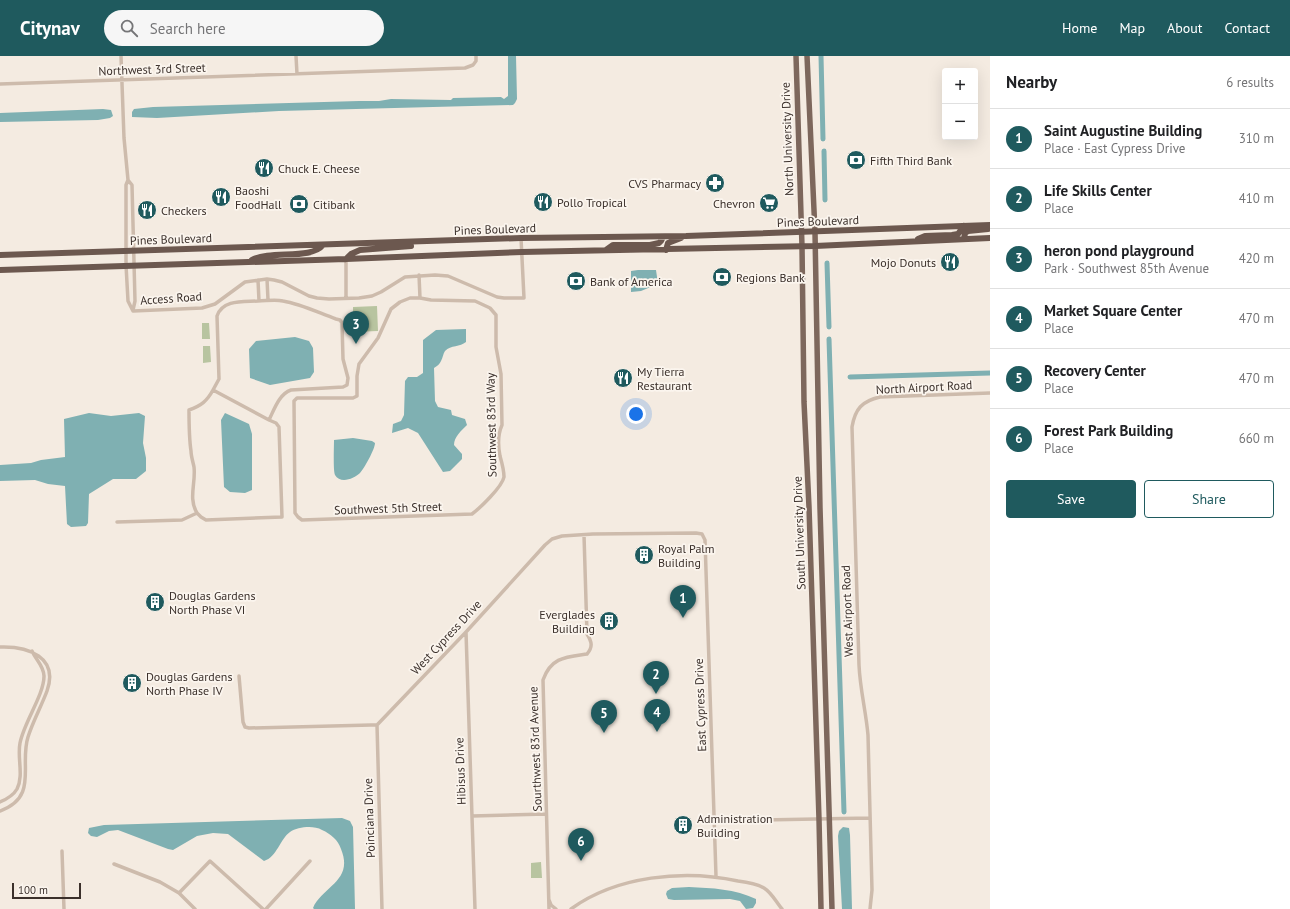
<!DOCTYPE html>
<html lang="en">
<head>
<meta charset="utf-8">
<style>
  :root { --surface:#fff; --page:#f6f6f6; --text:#202124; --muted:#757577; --line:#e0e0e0; --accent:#1f5a5e }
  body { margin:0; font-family:"PT Sans",sans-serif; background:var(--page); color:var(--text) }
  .controls { position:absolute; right:12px; top:12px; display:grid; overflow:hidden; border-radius:4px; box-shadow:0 4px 16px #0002 }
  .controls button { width:36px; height:36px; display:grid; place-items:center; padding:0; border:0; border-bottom:1px solid var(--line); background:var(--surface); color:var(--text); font:20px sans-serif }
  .scale { position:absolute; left:12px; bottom:10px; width:69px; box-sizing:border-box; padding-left:4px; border:2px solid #3b302b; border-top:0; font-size:11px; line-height:14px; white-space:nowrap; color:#3b302b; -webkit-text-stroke:3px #fbf5ee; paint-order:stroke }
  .you { position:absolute; left:636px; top:358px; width:14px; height:14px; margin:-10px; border:3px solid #fff; border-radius:50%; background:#1a73e8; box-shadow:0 0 0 6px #1a73e833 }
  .badge { display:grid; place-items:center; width:26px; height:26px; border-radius:50%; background:var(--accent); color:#fff; font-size:13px; font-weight:700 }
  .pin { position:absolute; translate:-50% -33px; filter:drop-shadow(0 1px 2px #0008) }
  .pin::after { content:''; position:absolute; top:21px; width:14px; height:12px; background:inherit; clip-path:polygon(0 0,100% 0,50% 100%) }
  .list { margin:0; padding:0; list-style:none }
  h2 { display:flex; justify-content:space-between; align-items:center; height:52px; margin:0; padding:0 16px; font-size:17px }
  h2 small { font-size:13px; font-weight:400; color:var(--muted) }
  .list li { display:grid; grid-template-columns:26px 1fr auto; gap:12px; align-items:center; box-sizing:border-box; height:60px; padding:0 16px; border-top:1px solid var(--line) }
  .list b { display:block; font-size:15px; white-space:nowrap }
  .list p { margin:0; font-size:13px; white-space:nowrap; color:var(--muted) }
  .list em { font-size:13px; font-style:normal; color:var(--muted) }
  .actions { display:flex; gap:8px; padding:12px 16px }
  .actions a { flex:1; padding:9px 0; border:1px solid var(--accent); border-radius:4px; text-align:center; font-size:14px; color:var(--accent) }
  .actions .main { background:var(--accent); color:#fff }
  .icon { flex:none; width:22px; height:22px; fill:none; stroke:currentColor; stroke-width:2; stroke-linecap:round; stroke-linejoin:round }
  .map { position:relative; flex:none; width:990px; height:853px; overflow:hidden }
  header { display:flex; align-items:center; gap:24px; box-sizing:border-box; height:56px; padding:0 20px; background:var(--accent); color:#fff }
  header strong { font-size:19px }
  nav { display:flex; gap:22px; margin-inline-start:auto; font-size:14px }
  .search { width:280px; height:36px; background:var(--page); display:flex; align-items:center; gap:10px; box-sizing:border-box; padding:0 14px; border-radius:22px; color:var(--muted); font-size:15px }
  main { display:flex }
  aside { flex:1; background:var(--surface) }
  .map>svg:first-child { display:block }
  .green { fill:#b8c4a0 }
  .water { fill:#7fb0b2 }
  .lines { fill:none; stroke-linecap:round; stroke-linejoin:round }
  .canal { stroke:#7fb0b2; stroke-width:5 }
  .minor { stroke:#cdbbac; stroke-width:3.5 }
  .primary { stroke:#7d675c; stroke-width:5.5 }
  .trunk { stroke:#6c584f; stroke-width:6 }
  .labels { text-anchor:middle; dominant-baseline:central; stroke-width:3.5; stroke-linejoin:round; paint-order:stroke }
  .street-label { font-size:12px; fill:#3b302b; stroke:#fbf5ee }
  .poi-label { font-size:12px; fill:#3b302b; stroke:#fbf5ee; text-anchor:start }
</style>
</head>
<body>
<header>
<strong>Citynav</strong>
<div class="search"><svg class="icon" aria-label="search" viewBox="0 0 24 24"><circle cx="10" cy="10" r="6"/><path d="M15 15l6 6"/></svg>Search here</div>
<nav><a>Home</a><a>Map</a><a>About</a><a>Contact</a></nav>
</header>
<main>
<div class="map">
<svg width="990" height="853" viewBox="0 0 990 853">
  <rect width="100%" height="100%" fill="#f4ebe1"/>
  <path class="green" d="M377 250 378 275 353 276V251Z
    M202 267H209L210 283H202Z
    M203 290H210L211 306 203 307Z
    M541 806 542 822H531V807Z"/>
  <path class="water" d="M508 0H516L517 43 515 47 513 49 279 55 157 62 132 61V56L134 53 153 51 359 45H379L391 43 451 44 453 42 501 41 504 43 508 40Z
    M103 53 111 54 113 60 110 62 98 64 0 66V57Z
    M638 214H656L658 228 641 235 631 236V215Z
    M466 273V286C460 291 451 289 445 295 443 298 443 301 441 305 440 308 437 310 434 312L435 345 438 351 451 354 452 359 465 363 467 369C461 375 454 381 454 389L462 398V403L450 415 443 416 418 377 408 372 392 377 393 368 401 365 404 359 405 325 408 321H417L423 317V284L436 274Z
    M295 281 309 285 313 292 314 316 310 322 270 329 250 322 249 293 256 285Z
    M89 357 111 360 139 357 145 360 143 387 146 402V415L136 423H113L89 438 88 467 86 470 71 471 67 468 65 430 48 428 35 424 0 425V409L31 407 41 404 65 401 64 363Z
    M225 357 249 368 252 378V434L245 437 230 436 224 431 221 364Z
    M353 382 372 385 375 387C375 393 364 413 360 417 354 423 340 428 335 419 333 414 334 391 334 384Z
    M342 762 350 765 353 771 355 853H314L313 852C323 830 354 825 341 793 338 784 331 778 322 774 313 769 298 771 290 776 280 783 277 801 264 805L228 778 213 777 197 780 173 794 168 793 118 774 109 775 97 781 91 780 88 777 89 772 104 769Z
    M843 771 849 772 850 779 852 853H842L838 780 839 775Z
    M689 831C712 832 735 833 756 843V847L753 852 746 853 740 845 730 843 674 844 668 843 666 838 667 835 672 832Z"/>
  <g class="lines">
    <path class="canal" d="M821 0 823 83
      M824 95 825 144
      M827 207 829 271
      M829 283 844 756
      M850 321 990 317"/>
    <path class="minor" d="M121 0 124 82 128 124 126 129V209L128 245 133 255
      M296 0 297 18
      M0 28 465 12 473 9 476 5V0
      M128 124 132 129 135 245 133 254
      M346 203V242
      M419 219 420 242H410L400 246 391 253 378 282 359 308 357 320V340L353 342H297L294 345 295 457 298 461 302 464 472 458C480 452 502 431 504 421 504 414 502 407 500 400 498 390 498 378 502 369L501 318 496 291V259L490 252 475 245 431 244 420 242
      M267 223 268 244
      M258 224 259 245
      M133 255 202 252 215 248 245 226 267 223 274 224 282 226 309 240 317 242 329 243 359 242 372 240 381 236 405 221 435 219 448 220 497 241 504 242H524L521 182
      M197 457C188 442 196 427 194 411 193 406 191 400 191 395 189 382 189 368 189 354 201 350 207 345 213 334
      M117 466 182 464 197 457 201 461 206 464 282 461 279 371 276 367 269 364 213 334 219 323 217 260C223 243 244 246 258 245 266 245 275 243 283 245 301 248 319 257 336 263L340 264 342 267 343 303 348 322 347 329 343 331 291 334C279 338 274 354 269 364
      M466 576 475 853
      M0 591C28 590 59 601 47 635 41 651 33 665 28 681 19 709 39 741 0 755
      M239 620 243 666 245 671 249 672 371 669H377
      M377 669 466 576 545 489 552 483 562 480 593 478 696 477 702 478 705 484 716 820
      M377 669 382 853
      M0 746C7 743 13 740 17 733 24 719 17 702 20 687 24 666 44 639 44 620 44 610 36 604 32 595
      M472 760 546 758
      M714 765 870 762
      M62 795 64 853
      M114 808 160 826 179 837 195 853
      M179 837 210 805 263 853
      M549 844 551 849 556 853
      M266 853 310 805
      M549 853 543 624C551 601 566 601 587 598 593 591 592 586 587 578L584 479
      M571 853C616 820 684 813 738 825 746 826 757 828 764 832 772 837 776 846 782 853
      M870 853 872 834 868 679C866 656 860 633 859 609L852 371C855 353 862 345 880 341L990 337"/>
    <path class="primary" d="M796 0 802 190 804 346 809 451 819 763 821 853
      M807 0 815 176 820 452 832 853"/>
    <path class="trunk" d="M918 183 925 180 952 179 958 178 964 170
      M964 183 965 177 968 175 988 173
      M606 194 613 189H650L659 187 661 185 663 181
      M666 194 668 187 681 182
      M0 199 521 182 686 180 990 169
      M346 203 351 198 360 194 411 190
      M252 204C271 194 311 204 323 189
      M0 214 346 203 522 196 815 190 990 182"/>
  </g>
  <defs>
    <symbol id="bank-disc" viewBox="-11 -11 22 22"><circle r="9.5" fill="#1f5a5e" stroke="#fbf5ee"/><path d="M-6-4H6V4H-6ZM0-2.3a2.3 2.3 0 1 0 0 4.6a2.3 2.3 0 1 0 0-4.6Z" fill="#fff"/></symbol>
    <symbol id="restaurant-disc" viewBox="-11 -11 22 22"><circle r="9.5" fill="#1f5a5e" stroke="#fbf5ee"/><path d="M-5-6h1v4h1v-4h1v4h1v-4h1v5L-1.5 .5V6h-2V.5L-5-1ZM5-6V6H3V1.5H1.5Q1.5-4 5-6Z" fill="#fff"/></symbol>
    <symbol id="pharmacy-disc" viewBox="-11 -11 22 22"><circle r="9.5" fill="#1f5a5e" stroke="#fbf5ee"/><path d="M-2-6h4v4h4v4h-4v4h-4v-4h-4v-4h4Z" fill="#fff"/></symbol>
    <symbol id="supermarket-disc" viewBox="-11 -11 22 22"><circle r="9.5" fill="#1f5a5e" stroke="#fbf5ee"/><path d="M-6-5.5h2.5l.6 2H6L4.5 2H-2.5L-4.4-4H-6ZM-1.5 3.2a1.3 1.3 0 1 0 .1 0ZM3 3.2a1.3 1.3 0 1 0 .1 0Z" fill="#fff"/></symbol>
    <symbol id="building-disc" viewBox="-11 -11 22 22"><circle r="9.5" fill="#1f5a5e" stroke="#fbf5ee"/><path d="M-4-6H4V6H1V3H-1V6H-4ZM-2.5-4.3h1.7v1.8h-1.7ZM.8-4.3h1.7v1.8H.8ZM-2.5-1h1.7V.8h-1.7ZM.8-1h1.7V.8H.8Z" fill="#fff"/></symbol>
  </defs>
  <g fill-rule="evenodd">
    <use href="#bank-disc" x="845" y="93" width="22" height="22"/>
    <use href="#restaurant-disc" x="253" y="101" width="22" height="22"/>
    <use href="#pharmacy-disc" x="704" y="116" width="22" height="22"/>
    <use href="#restaurant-disc" x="210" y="130" width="22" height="22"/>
    <use href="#restaurant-disc" x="532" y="135" width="22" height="22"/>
    <use href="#supermarket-disc" x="758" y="136" width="22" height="22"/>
    <use href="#bank-disc" x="288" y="137" width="22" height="22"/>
    <use href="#restaurant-disc" x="136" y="143" width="22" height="22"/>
    <use href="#restaurant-disc" x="939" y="195" width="22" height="22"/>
    <use href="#bank-disc" x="711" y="210" width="22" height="22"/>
    <use href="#bank-disc" x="565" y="214" width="22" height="22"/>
    <use href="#restaurant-disc" x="612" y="311" width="22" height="22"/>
    <use href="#building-disc" x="633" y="488" width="22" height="22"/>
    <use href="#building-disc" x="144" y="535" width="22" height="22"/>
    <use href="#building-disc" x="598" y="554" width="22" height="22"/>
    <use href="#building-disc" x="121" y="616" width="22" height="22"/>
    <use href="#building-disc" x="672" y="758" width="22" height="22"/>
  </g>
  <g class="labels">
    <g class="street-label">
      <text transform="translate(152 13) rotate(-2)">Northwest 3rd Street</text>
      <text transform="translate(787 83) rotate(-92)">North University Drive</text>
      <text transform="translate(818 165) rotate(-2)">Pines Boulevard</text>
      <text transform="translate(495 173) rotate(-2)">Pines Boulevard</text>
      <text transform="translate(171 183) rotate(-2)">Pines Boulevard</text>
      <text transform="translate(171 242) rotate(-4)">Access Road</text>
      <text transform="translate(924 331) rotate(-3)">North Airport Road</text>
      <text transform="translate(491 369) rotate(-91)">Southwest 83rd Way</text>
      <text transform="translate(388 452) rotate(-2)">Southwest 5th Street</text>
      <text transform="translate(799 477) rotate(-92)">South University Drive</text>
      <text transform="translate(847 555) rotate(-92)">West Airport Road</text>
      <text transform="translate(446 581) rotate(-47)">West Cypress Drive</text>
      <text transform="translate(700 649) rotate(-92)">East Cypress Drive</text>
      <text transform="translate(535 693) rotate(-92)">Sourthwest 83rd Avenue</text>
      <text transform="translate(460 715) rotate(-92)">Hibisus Drive</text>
      <text transform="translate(369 762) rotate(-92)">Poinciana Drive</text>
    </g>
    <g class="poi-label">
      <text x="870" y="104">Fifth Third Bank</text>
      <text x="278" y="112">Chuck E. Cheese</text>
      <text x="701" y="127" text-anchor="end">CVS Pharmacy</text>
      <text x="235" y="134">Baoshi<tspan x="235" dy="14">FoodHall</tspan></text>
      <text x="557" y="146">Pollo Tropical</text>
      <text x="755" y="147" text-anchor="end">Chevron</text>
      <text x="313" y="148">Citibank</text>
      <text x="161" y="154">Checkers</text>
      <text x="936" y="206" text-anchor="end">Mojo Donuts</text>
      <text x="736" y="221">Regions Bank</text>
      <text x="590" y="225">Bank of America</text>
      <text x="637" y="315">My Tierra<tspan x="637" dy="14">Restaurant</tspan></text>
      <text x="658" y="492">Royal Palm<tspan x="658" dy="14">Building</tspan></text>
      <text x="169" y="539">Douglas Gardens<tspan x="169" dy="14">North Phase VI</tspan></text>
      <text x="595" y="558" text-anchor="end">Everglades<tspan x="595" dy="14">Building</tspan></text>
      <text x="146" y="620">Douglas Gardens<tspan x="146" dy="14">North Phase IV</tspan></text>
      <text x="697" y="762">Administration<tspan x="697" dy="14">Building</tspan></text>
    </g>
  </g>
</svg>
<div class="controls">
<button>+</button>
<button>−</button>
</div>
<div class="scale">100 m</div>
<div class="you"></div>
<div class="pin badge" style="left:683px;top:562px">1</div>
<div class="pin badge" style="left:656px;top:638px">2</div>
<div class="pin badge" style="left:356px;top:288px">3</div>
<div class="pin badge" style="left:657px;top:676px">4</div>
<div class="pin badge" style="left:604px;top:677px">5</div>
<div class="pin badge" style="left:581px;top:805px">6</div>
</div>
<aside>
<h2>Nearby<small>6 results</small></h2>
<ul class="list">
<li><span class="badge">1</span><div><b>Saint Augustine Building</b><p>Place · East Cypress Drive</p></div><em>310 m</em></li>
<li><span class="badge">2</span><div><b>Life Skills Center</b><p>Place</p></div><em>410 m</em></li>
<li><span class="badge">3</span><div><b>heron pond playground</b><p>Park · Southwest 85th Avenue</p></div><em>420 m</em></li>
<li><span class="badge">4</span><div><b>Market Square Center</b><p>Place</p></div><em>470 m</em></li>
<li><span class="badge">5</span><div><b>Recovery Center</b><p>Place</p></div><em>470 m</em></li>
<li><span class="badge">6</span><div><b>Forest Park Building</b><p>Place</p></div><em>660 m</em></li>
</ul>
<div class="actions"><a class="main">Save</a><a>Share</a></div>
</aside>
</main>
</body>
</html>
